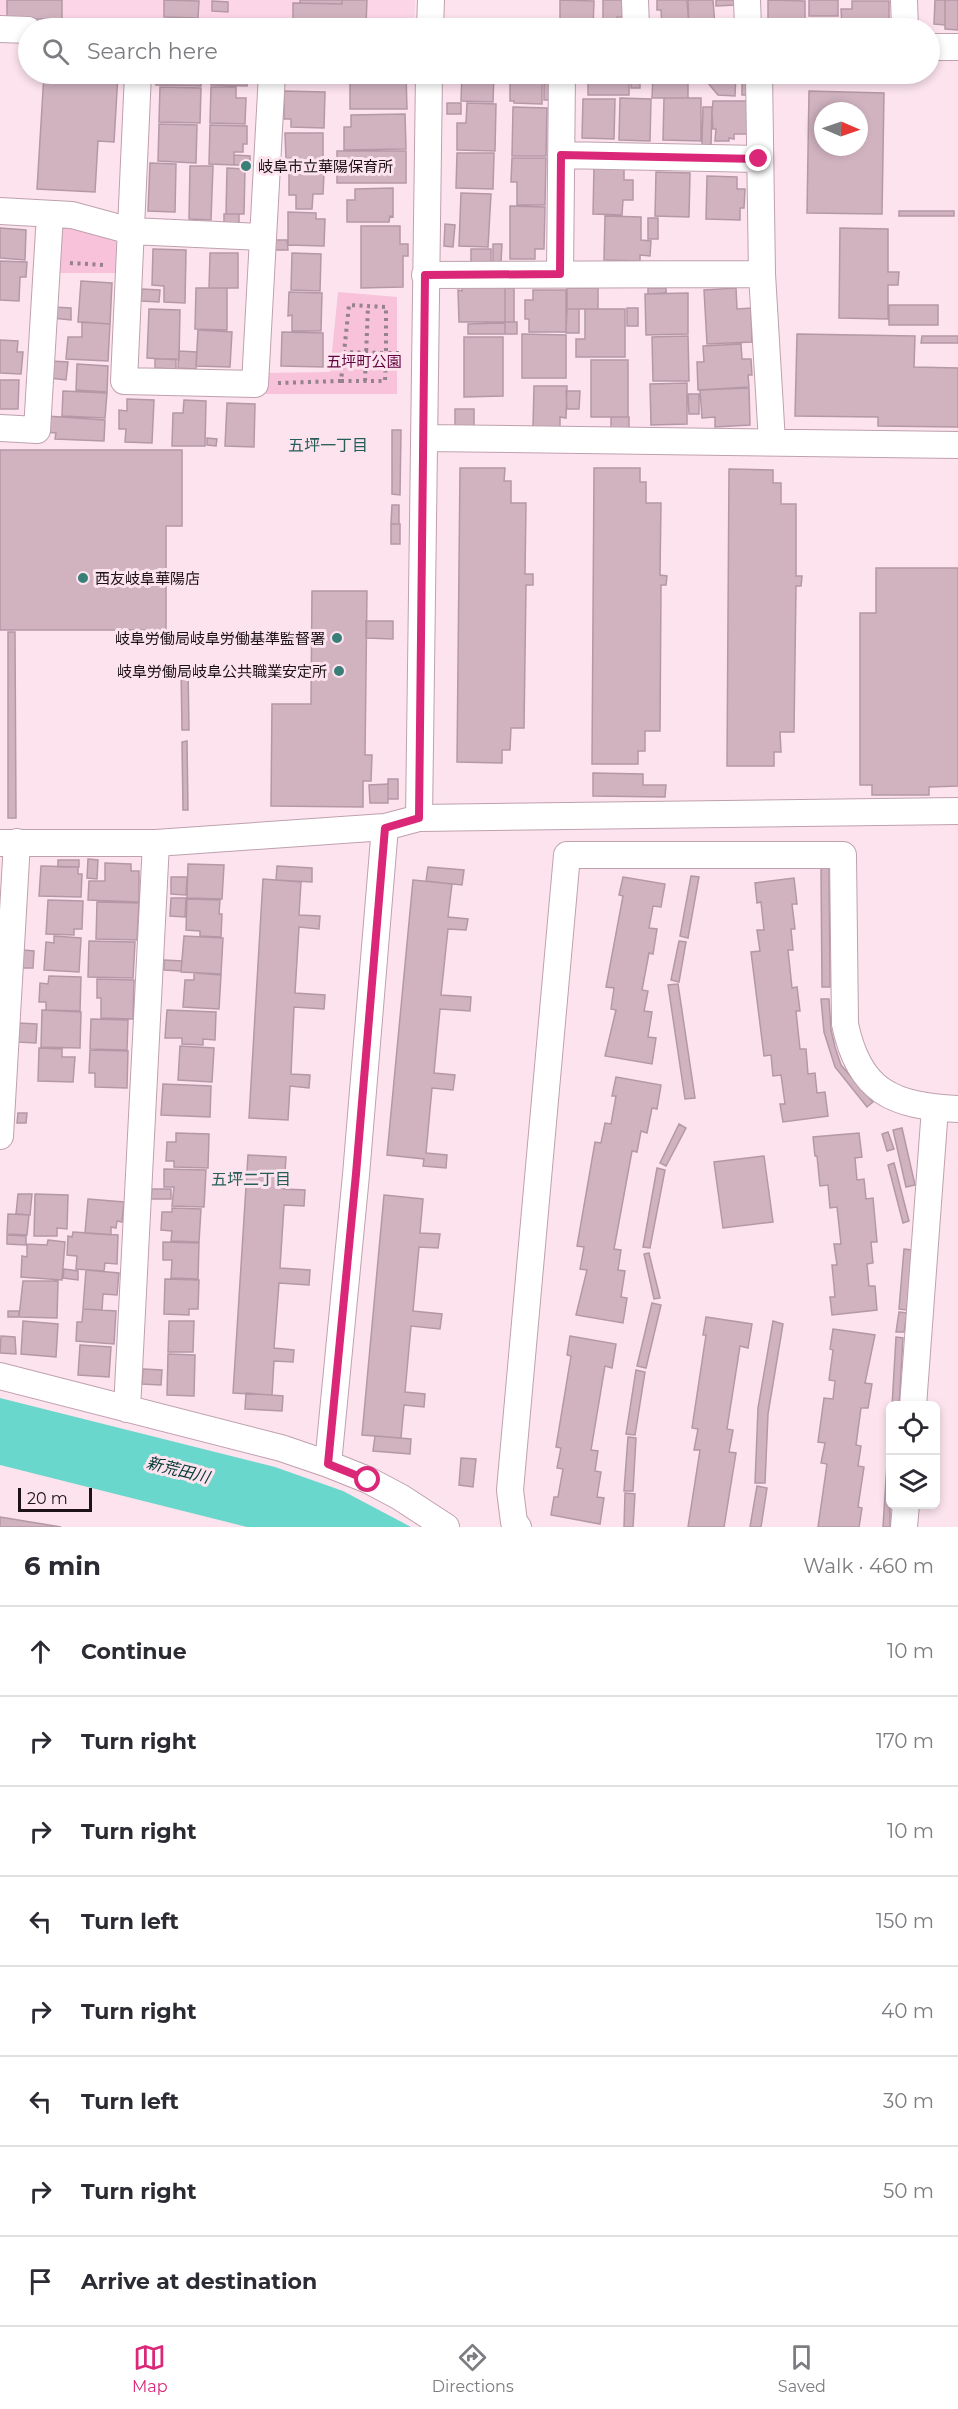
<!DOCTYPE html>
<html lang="en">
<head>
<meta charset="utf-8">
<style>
  :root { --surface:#fff; --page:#f2f2f3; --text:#2b2b33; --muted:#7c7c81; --line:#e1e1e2; --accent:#db2777 }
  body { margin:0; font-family:Montserrat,"Noto Sans JP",sans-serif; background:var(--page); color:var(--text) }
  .controls { position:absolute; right:18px; bottom:18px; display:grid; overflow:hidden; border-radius:9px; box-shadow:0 3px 9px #0003 }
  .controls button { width:54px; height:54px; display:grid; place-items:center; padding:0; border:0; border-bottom:2px solid var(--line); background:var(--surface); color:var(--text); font:30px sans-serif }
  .compass { position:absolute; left:814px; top:102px; width:54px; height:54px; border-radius:50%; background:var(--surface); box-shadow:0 3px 9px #0003; rotate:92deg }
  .scale { position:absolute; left:18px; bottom:15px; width:74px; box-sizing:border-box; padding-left:6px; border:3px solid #1c1217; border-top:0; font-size:16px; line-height:21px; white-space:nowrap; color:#1c1217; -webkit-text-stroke:4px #fce3ee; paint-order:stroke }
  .stop { position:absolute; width:18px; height:18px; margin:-14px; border:4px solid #db2777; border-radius:50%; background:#fff }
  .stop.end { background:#db2777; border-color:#fff; box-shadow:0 2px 6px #0008 }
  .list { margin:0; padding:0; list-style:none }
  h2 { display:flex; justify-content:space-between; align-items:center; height:78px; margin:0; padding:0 24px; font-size:26px }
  h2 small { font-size:20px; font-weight:400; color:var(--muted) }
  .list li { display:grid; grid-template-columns:39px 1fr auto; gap:18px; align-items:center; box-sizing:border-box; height:90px; padding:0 24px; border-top:2px solid var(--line) }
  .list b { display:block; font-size:22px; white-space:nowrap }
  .list em { font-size:20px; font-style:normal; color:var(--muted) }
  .icon { flex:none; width:33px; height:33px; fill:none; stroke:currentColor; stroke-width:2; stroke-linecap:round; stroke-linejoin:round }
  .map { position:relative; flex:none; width:958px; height:1527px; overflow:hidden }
  .search { position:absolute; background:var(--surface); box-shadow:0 3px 9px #0003; left:18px; right:18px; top:18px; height:66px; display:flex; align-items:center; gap:15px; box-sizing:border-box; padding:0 21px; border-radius:33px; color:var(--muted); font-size:22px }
  .sheet { height:798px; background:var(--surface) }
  nav { display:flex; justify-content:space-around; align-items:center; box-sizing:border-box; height:84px; border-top:2px solid var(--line); background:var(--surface); font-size:16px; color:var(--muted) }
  nav a { display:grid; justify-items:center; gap:3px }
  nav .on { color:var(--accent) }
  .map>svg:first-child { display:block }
  .built { fill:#fcd5e6 }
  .green { fill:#f7c2da }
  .water { fill:#6ad7cc }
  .building { fill:#d1b3c0; stroke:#b598a5; stroke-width:1.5; fill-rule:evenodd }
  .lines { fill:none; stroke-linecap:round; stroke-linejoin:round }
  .minor-casing { stroke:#bfa1ae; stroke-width:28 }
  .path { stroke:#95838b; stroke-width:4; stroke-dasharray:3 4.5; stroke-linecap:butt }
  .minor { stroke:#fff; stroke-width:26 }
  .route { stroke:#db2777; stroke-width:8 }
  .poi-dot { fill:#387f78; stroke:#fce3ee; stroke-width:2 }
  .labels { text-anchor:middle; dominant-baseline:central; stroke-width:6; stroke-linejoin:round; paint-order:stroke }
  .poi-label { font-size:15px; fill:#1c1217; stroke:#fce3ee; text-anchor:start }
  .park-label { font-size:15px; fill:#5f023d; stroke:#fce3ee }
  .neighbourhood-label { font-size:16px; fill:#255d58; stroke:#fce3ee }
  .water-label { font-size:16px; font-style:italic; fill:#023834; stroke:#fce3ee }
</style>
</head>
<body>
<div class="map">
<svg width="958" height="1527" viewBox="0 0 958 1527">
  <rect width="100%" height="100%" fill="#fce3ee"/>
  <path class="built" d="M0 0H415L414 26 0 24Z"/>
  <path class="green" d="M58 224 123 239 120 273H56Z
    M338 292 397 297V394H262L264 373 330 372Z"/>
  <path class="water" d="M0 1398 275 1467 343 1491 411 1527H247L0 1465Z"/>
  <path class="building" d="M7 0H62V19H7Z
    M164 0 199 1 198 18 164 17Z
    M300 0H342V4L300 3Z
    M342 0H367L366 24 293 22V3L342 4Z
    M560 0 594 1 593 28 560 27Z
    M603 0H624V17H617V28H603Z
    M657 0H687L689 28H662L661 10H657Z
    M688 0H713L715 27 689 28Z
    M716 0H735V5L716 6Z
    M768 0 805 1V27L768 26Z
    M809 0H838V16H809Z
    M935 0H945V25L934 24Z
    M945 0H958V30L945 29Z
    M212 1 228 2V12L212 11Z
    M852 1H889V21H880V27L842 28 841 9H852Z
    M44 74H118L114 142 98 141 95 192 37 189Z
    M157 74H201V86L156 85Z
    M211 74H247V86L211 85Z
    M291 74H322V81H291Z
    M324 74H350V83H324Z
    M350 74H406L407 109H350Z
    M462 74H494L493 102 461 101Z
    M510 74H542V104L514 103V101H510Z
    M544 74H549V100H544Z
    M588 74 629 76V95H588Z
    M631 74H640V88H631Z
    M653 74H688V98H652Z
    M706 74H736L735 96 718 95 703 77Z
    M742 74H748V95H742Z
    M833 74H862V78L833 76Z
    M160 87 201 88 200 123 159 122Z
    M211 87H236V98H246L245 124 210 123Z
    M284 91 325 92 324 128 291 127V119H284Z
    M809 91 884 93 882 214 807 213ZM823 111H859V147H823Z
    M620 98 651 99 650 141 619 140Z
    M664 98H701V141L663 140Z
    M583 99H615L614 139 582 138Z
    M713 101H747V134H734V139L729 138V141H715L716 129H713L712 113Z
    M447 103H461V114H447Z
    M467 103 496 104 495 151 457 150V123H466Z
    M513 107 547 108 546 156H512Z
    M703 107H712L711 146 702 145Z
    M405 114 406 149 344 150V127H351V115Z
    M159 124 197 125 196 163 158 161Z
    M210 125 247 126V144H243V152H234V165L209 164Z
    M285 133H323V166H290V158L286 159Z
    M337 151H406V183H337Z
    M457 153H494L493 189 456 188Z
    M234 155 250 156V165H234Z
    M512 158H546L545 205H517V182H511Z
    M150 163 176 164 175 212 148 211Z
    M190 166H213L211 220 189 219Z
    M594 166H624V180H633V200H623L622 215 593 214Z
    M227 168 245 169 244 214H226Z
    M289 172 324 173 323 194H313L312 209H296V195H289Z
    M656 172 690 173 689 217 655 216Z
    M707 176 737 177V189H745L744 208H740V220L706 219Z
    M393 188V217L390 216 389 222H347V200H355V189Z
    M461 193 491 194 488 247 459 246Z
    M510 206 545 207 544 249H535V259H510Z
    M899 211H954V216H899Z
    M288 212 316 213V219H325L324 246 288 245Z
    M224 214H239V223H224Z
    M605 216 641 217V240L651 241 650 256 640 255V261L604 260Z
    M648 218H658V239H648Z
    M445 224 455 225 453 247 444 246Z
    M361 226H400V244H408V256H403V287L361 288Z
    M0 228 26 230 25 260 0 258Z
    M840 228 888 229V272H899L898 285H888V319L839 318Z
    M273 240H287L288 250H273Z
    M493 244H502L501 262H493Z
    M153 249 186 250 185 303 164 302V286L152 285Z
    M471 249H491V262H471Z
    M210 253H238V288H209Z
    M292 253 321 254 320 291 291 290Z
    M0 261 27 262 26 277H20L19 301 0 300Z
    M81 281 112 283 110 324 78 322Z
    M462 287H505V322H459L458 290 462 291Z
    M196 288H227V330L195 329Z
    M505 288H514V322H505Z
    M567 288H598V309H567Z
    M648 288H666V293L648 294Z
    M736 288 737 309 751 308 752 342 707 344 704 290Z
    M142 289 160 290 159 302 141 301Z
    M533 290H566V332H529V319H525V300H533Z
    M289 292 322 293 321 331H292V315L288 316Z
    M688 293V334L646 335 645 294Z
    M889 305H938V325H889Z
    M53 307 71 308V320L52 318Z
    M627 308H638V326H627Z
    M149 309 180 310 179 360 147 358Z
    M567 309H579V333H566Z
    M585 309H625V357H576V339H585Z
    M82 322 110 324 108 361 66 359 68 337H82Z
    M505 322H517V334H505Z
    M505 323V334H468V324Z
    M198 330 232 332 230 367 196 366Z
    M282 332 323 333V367L281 366Z
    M522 334 566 335V378H522Z
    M797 334 915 336 914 367 958 368V427L878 426V417L795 416Z
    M688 336 689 381H653L652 337Z
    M922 336H958V343H921Z
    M464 337H503V396L464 397Z
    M0 340 18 341 17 352H23L21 374 0 373Z
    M741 344 742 359H751L752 375H748L749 387 698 390 697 362H704L703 346Z
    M179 351 197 352 196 369 178 368Z
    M155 359H176V369L155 368Z
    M591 360H628V417H591Z
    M51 361 68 362 66 380 50 378Z
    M77 364 108 366 107 392 76 390Z
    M0 380H19L18 409H0Z
    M687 383V424L651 425 650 384Z
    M534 386H567L566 418 560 417V427H533Z
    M749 388 750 425 715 427V417L702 418 700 390Z
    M63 391 107 393 105 418 62 416Z
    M566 391H580L579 409H567Z
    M688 394H699V414H689Z
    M127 399 154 400 152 443 125 442 126 429H119V410L127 411Z
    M184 400 206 401 205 446H172L173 413H183Z
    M227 403 255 404 254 447 225 446Z
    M455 409H474V428L455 427Z
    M46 416 105 420 104 441 55 439 56 433 45 432Z
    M611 417H629V431L611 430Z
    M392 430H401L400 495 392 494Z
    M207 438 217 439 216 446 207 445Z
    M0 450H182V526H166V630H0Z
    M460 468H505L504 481H511V503H526L525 574H533V585H526L524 728H511L510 750H502V763L457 762Z
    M594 468H640V482H646V503H661L660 575 667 576 666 585H661L660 731H645V751H638V764H592Z
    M729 469 773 470V483H781V504H796V576H802L801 586H796L794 732H780L781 752H774V766H727Z
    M392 505H399V524H391Z
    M391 524H400V544H391Z
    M876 568H958V786L929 787V795H872V785H860V613H876Z
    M312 591H367L365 755H372L371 781H363V807L271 806 272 704H311Z
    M366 621H393V639L366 638Z
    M8 632H15L16 818H8Z
    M181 667H188L189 730H182Z
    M187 741 188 810H183L182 742Z
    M593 773 643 774V785H666L665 797 593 796Z
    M388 779H398V799H388Z
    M388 784V803H370L369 785Z
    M88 859 98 860 97 879 87 878Z
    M58 860H79V867H58Z
    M105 863 131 864V871H139V902L88 900 89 881H105Z
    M188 864 224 865 222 899 187 898Z
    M41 866 78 867V874H82L81 897 39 896Z
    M277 866 312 868V882L276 880Z
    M428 867 464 870 462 885 426 881Z
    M821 868H829L830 987H822Z
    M691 876 699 877 688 938 680 936Z
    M171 877H187L186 895 171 894Z
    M623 877 665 884 661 907 653 906 649 928 657 929 653 954 649 953 642 990 648 991 644 1011 652 1012 648 1037 656 1038 652 1064 605 1056 616 1010 611 1009 614 988 606 987 623 896 619 895Z
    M794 878 797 904H792L795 929H791L793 950H788L792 988 797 987 800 1011H796L800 1049H806L808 1074 815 1073 817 1093 825 1092 828 1116 783 1122 780 1104H785L781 1075 773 1076 771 1055 764 1056 751 952 760 951 757 930H764L761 902 757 903 755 883Z
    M263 879 301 882 299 915 320 916 319 929 299 927 295 993 325 995 324 1009 294 1007 291 1074 310 1075 309 1088 290 1086 288 1120 249 1118Z
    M413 880 452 884 448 917 468 919 466 930 448 929 441 995 471 997 470 1011 440 1009 434 1073 455 1075 453 1090 432 1088 426 1153 447 1155 446 1168 423 1166 424 1159 387 1155Z
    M171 898H186L185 917 170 916Z
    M187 899 220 900 219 914H222L221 937 200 936V931L186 930Z
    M48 900 83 901 82 929H74V935L46 934Z
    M97 902 139 903 137 940 96 939Z
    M54 936 81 938 79 972 44 970 46 942 54 943Z
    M184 936 223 938 221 974 181 972Z
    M89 941 135 942 133 978 88 977Z
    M679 941 686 942 679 982 671 980Z
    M23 950 34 951 33 968H22Z
    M164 960 182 961 181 971 164 970Z
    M194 973 221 975 219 1009 183 1007 185 980H194Z
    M49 976 81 977 80 1011 46 1010V1002H39L40 983 48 984Z
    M97 979 134 980 133 1019 101 1018V998H97Z
    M678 984 695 1098 685 1099 668 985Z
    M821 999H829L831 1030 835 1047 841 1065 873 1102 867 1107 835 1067 824 1032Z
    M42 1010 81 1012 80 1048 41 1047Z
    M167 1010 216 1012 215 1040 203 1039V1045L182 1044V1038H165Z
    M91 1019 128 1020 127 1050 90 1049Z
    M19 1023 37 1024 36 1043 18 1042Z
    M180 1046 214 1048 212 1082 178 1080Z
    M39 1048 62 1049V1057H75L73 1082 38 1081Z
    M90 1050 128 1051 127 1088 95 1087V1073H89Z
    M616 1077 661 1085 657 1109 652 1108 647 1133 641 1131 637 1152 632 1151 614 1249 621 1250 618 1270 625 1271 621 1297 627 1298 623 1323 576 1315 587 1270 580 1269 584 1247 577 1246 595 1142 601 1143 605 1123 611 1124 616 1096H612Z
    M163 1084 211 1086 210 1117 161 1115Z
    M18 1113H27L26 1123H17Z
    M679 1124 686 1128 666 1166 660 1163Z
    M902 1128 915 1185 906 1187 893 1130Z
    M888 1132 894 1149 887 1151 882 1134Z
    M176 1133 209 1134 208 1168 174 1167V1161H166L167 1142H176Z
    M859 1133 862 1157 855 1158 857 1180 864 1179 866 1199 873 1198 877 1242H871L873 1263 867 1264 869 1286H875L877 1310 832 1315 830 1297H835L832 1265H837L834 1244H841L837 1207 830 1208 828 1185 820 1186 817 1156H815L813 1137Z
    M248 1155 286 1157 284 1189 305 1190 304 1206 284 1205 280 1268 310 1270 309 1285 279 1283 274 1348 294 1350 293 1362 274 1361 272 1395 233 1393Z
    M764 1156 773 1222 723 1228 714 1162Z
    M894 1163 909 1221 903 1223 888 1165Z
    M657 1168 665 1170 650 1248 643 1247Z
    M164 1169 206 1170 204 1207 172 1206 174 1187H164Z
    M152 1189H171V1199H151Z
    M18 1194H32L30 1215 16 1214Z
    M35 1194 68 1195 67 1229 57 1228V1236H34Z
    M384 1195 423 1199 420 1233 440 1234 438 1248 419 1247 413 1311 442 1314 440 1329 411 1326 405 1392 425 1394 424 1407 404 1405 401 1438 362 1435Z
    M88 1199 124 1202 122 1222 117 1221 116 1228 111 1227V1235L85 1233Z
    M172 1208 201 1209 199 1242 171 1241 172 1231 161 1230 162 1212H172Z
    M8 1214 29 1215 27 1235 7 1234Z
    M73 1232 118 1235 117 1264 105 1263 104 1271 76 1269 77 1256 67 1255 68 1236 72 1237Z
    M7 1235 26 1236V1245L7 1244Z
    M48 1240 65 1242 62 1280 21 1277 22 1256 27 1257V1244L47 1245Z
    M163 1242 199 1243 198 1279 171 1278 172 1260H163Z
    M904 1249 912 1250 907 1310 899 1309Z
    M649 1253 660 1298 654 1299 644 1254Z
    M64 1269 78 1271V1280L63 1278Z
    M86 1270 119 1273 117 1295 103 1294 102 1310 83 1309Z
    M165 1279 199 1280 198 1309H189V1315L164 1314Z
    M23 1281H58L57 1318 19 1317Z
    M652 1303 661 1305 646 1368 637 1366Z
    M83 1309 116 1311 114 1344 76 1341 77 1322H82Z
    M8 1311H19V1317H8Z
    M899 1312 907 1313 904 1332H896Z
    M706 1317 752 1324 748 1348 740 1346 727 1429 733 1430 729 1452 736 1453 724 1527H688L700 1450H694L698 1429 692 1428 706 1335H703Z
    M23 1321 58 1324 56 1357 21 1354Z
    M169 1321H194L193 1352H168Z
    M773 1321 783 1324 768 1414 765 1483H755L758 1408Z
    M833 1329 875 1335 865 1383 872 1384 868 1408H861L856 1445 861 1446 858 1466 864 1467 858 1507 862 1508 859 1527H818L827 1464 821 1463 825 1443 818 1442 824 1398 833 1399 835 1381 829 1380 833 1350 830 1349Z
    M1 1336 15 1337 16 1354 0 1353Z
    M570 1336 616 1344 612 1368 605 1366 591 1450 598 1451 595 1471 601 1472 597 1497 604 1498 600 1524 551 1515 554 1497H558L563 1469 557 1468 561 1448 556 1447 571 1356 567 1355Z
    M896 1337 903 1338 899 1406H892Z
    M80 1345 111 1347 109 1377 78 1375Z
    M168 1354 195 1355 194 1396 167 1395Z
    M143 1369 162 1370 161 1385 142 1384Z
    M636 1370 645 1372 635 1435 626 1434Z
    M246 1393 283 1396 282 1411 245 1409Z
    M375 1436 411 1439 410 1454 373 1451Z
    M628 1437 636 1438 633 1491H624Z
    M461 1458 476 1459 473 1487 459 1485Z
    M887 1464H890V1527H883Z
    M757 1486 767 1488 761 1527H750Z
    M625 1493 635 1494 633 1527H624Z
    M0 1517 61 1527H0Z"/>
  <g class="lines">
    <defs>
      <path id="minor" d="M635 0 636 28
        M747 0 748 28
        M904 0 905 28
        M430 28 431 0
        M0 29 28 30
        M930 47H958
        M138 74 124 381 255 384 272 74
        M759 74 762 274 772 442
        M561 155 759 159
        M0 211 72 215 131 231 263 237
        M560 274 562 74
        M425 275 762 274
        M0 428 37 430 50 214
        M425 438 958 445
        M419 818 429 74
        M0 843H156L385 827 419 818 958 811
        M0 1136 17 842
        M0 1376 281 1448 328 1464 368 1480 400 1497 446 1527
        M913 1406 935 1108
        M127 1409 156 843
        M328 1464 356 1175 385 827
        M518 1527 514 1522 510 1490 567 855H843L845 1024C859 1092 893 1106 958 1109
        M904 1527 906 1504"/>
    </defs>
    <use href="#minor" class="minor-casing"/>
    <path class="path" d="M70 263 105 265
      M341 381H385L386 353 344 352
      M365 381 368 306
      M278 383 341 381 349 305 386 307V353H402"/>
    <use href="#minor" class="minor"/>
  </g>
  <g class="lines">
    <path class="route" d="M368 1480 328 1464 356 1174 385 828 419 818 425 275 560 274 561 155 759 159"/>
  </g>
  <g class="poi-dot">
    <circle cx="246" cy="166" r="6"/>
    <circle cx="83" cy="578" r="6"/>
    <circle cx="337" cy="638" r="6"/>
    <circle cx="339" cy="671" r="6"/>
  </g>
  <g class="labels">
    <g class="poi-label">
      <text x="258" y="166">岐阜市立華陽保育所</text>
      <text x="95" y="578">西友岐阜華陽店</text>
      <text x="325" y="638" text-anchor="end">岐阜労働局岐阜労働基準監督署</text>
      <text x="327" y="671" text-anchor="end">岐阜労働局岐阜公共職業安定所</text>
    </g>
    <g class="park-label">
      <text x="364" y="361">五坪町公園</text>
    </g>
    <g class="neighbourhood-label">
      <text x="328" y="445">五坪一丁目</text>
      <text x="251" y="1179">五坪二丁目</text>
    </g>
    <g class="water-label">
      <text transform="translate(178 1470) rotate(14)">新荒田川</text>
    </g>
  </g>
</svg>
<div class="controls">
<button><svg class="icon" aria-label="locate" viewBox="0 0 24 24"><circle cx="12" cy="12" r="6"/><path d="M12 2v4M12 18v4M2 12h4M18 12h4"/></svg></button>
<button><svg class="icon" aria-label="layers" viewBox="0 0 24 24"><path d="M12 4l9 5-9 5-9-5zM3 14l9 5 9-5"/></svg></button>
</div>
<svg class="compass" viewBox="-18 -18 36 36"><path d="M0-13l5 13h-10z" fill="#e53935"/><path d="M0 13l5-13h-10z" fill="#7c7c81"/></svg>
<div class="scale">20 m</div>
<div class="stop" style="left:368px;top:1480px"></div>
<div class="stop end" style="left:759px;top:159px"></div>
<div class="search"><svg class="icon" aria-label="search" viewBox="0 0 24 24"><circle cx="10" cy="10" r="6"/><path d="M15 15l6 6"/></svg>Search here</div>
</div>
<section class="sheet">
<h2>6 min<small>Walk · 460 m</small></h2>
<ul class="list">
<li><svg class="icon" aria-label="ahead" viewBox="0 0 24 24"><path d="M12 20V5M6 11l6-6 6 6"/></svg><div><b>Continue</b></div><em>10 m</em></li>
<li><svg class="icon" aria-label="right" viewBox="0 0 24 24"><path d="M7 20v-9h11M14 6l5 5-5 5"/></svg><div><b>Turn right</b></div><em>170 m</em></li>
<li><svg class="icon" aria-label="right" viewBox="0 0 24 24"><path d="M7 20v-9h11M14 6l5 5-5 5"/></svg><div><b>Turn right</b></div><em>10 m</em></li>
<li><svg class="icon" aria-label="left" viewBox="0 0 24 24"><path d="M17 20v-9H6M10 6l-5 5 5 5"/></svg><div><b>Turn left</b></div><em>150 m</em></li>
<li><svg class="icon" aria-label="right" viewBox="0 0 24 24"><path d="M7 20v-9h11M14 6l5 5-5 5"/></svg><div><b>Turn right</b></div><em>40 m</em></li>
<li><svg class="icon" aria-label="left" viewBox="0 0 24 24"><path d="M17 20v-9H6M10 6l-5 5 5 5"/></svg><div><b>Turn left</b></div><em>30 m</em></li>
<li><svg class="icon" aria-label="right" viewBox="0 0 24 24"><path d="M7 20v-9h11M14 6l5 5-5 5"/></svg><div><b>Turn right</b></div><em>50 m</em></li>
<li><svg class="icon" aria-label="arrive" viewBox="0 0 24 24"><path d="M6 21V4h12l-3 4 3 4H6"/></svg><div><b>Arrive at destination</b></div></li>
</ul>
</section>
<nav>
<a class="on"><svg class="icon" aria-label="map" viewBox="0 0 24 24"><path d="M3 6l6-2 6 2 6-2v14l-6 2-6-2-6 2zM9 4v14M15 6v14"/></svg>Map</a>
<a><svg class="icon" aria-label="directions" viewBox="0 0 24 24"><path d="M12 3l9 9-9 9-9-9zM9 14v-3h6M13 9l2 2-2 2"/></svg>Directions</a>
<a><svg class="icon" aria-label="saved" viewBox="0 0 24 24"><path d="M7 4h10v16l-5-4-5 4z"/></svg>Saved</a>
</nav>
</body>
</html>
